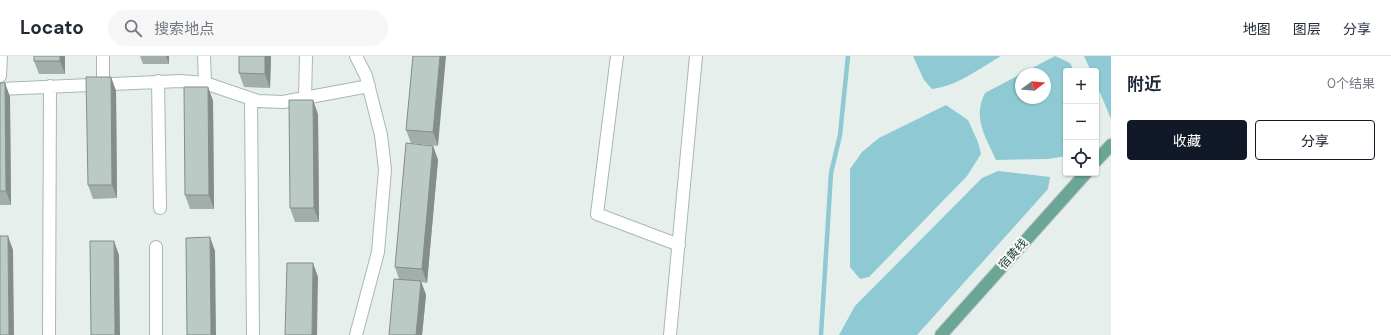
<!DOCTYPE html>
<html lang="zh">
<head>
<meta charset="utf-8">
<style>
  :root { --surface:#fff; --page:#f6f6f7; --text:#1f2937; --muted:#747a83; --line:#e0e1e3; --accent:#111827 }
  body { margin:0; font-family:"DM Sans","Noto Sans SC",sans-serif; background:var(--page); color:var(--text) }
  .controls { position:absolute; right:12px; top:12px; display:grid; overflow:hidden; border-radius:4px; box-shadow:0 1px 3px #0004 }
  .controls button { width:36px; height:36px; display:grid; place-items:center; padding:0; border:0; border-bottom:1px solid var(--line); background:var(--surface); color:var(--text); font:20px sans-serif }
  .compass { position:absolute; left:1015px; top:12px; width:36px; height:36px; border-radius:50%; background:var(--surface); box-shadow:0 1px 3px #0004; rotate:74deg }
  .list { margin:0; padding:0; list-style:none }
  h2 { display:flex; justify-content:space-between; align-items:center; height:52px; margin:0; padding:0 16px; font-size:17px }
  h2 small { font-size:13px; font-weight:400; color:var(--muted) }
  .actions { display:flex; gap:8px; padding:12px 16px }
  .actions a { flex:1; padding:9px 0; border:1px solid var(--accent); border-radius:4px; text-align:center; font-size:14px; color:var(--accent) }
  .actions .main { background:var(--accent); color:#fff }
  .icon { flex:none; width:22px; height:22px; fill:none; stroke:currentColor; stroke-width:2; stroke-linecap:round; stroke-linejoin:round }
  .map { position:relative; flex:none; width:1111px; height:279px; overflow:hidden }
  header { display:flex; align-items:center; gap:24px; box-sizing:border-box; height:56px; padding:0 20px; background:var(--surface); border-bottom:1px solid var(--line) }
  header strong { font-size:19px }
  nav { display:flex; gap:22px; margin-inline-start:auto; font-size:14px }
  .search { width:280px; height:36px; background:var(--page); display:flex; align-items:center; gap:10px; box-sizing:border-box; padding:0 14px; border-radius:22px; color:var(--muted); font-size:15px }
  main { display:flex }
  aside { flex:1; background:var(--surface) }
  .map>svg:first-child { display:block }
  .water { fill:#8ec9d4; fill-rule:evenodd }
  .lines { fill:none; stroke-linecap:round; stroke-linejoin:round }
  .stream { stroke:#8ec9d4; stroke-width:4.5 }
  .minor-casing { stroke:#a8b8b2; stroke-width:14 }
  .major-casing { stroke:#c2cac8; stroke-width:14 }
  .minor { stroke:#fff; stroke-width:12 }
  .major { stroke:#6aa596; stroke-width:12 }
  .wall { fill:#a1aea9 }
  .shaded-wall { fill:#838d89 }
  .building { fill:#bbcac4; stroke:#838d89 }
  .labels { text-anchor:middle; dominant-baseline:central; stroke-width:4; stroke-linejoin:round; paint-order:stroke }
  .street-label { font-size:12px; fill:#24423a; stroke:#f7fbf9 }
</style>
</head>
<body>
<header>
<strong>Locato</strong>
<div class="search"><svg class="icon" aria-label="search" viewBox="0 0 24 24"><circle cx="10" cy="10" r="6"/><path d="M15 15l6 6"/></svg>搜索地点</div>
<nav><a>地图</a><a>图层</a><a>分享</a></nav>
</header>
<main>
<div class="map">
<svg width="1111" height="279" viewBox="0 0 1111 279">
  <rect width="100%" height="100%" fill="#e6efeb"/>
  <path class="water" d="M913 0H1001C979 13 957 30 932 33L924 24Z
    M1055 0 1070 7 1074 15H1066V100L1048 103 996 104C986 81 972 62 985 37ZM1021 18H1045V42H1021Z
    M1084 0H1111V63L1096 27V15H1091Z
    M946 49 968 64 978 86 981 98 967 120 869 221 860 223 850 211V113L862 96 879 82Z
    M998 115 1050 121 1048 133 917 279H839L855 250 982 122Z"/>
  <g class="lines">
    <path class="stream" d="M821 279 831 117 840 79 848 0"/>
    <defs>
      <path id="minor" d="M204 0 205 27
        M356 0 366 20 381 79 385 114 378 196 356 279
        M617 0 597 158 679 189
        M0 20 1 0
        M158 25 160 152
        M103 28V0
        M0 33 180 25 205 27 258 45 283 46 369 30
        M251 43 253 279
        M305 43 306 0
        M49 279 50 30
        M156 279V191
        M670 279 696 0"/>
      <path id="major" d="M1096 105 1111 89
        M941 279 1086 117"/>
    </defs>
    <use href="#minor" class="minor-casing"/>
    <use href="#major" class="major-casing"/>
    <use href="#minor" class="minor"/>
    <use href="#major" class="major"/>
  </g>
  <path class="wall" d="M34 0H65V18H39L34 5Z
    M140 0H169V8H143Z
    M271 0 270 32 244 31 239 17Z
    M413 0 438 90 411 87 406 74Z
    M111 21 116 35 117 142 93 143 88 129Z
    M0 27H5L10 41 11 149H0Z
    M208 31 213 45 214 153H190L185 139Z
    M318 58 319 166H295L290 152Z
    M433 90 438 104 427 227 421 226 426 239 422 279H389L399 223 395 211Z"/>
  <path class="shaded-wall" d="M60 0H65V18L60 5Z
    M166 0H169V8Z
    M265 0H271L270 32 265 18Z
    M440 0H446L438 90 433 76Z
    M111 21 116 35 117 142 112 129Z
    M5 27 10 41 11 149 6 135Z
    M208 31 213 45 214 153 209 139Z
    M313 44 318 58 319 166 314 152Z
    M433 90 438 104 427 227 422 213Z
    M8 180 13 194 14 279H9Z
    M210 181 215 195 216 279H211Z
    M114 185 119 199 120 279H115Z
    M313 207 318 221 317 279H312Z
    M421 225 426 239 422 279H416Z"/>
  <path class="building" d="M34 0H60V5H34Z
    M239 0H265V18L239 17Z
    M413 0H440L433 76 406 74Z
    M86 21H111L112 129H88Z
    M0 27H5L6 135H0Z
    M184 31H208L209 139H185Z
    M289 44H313L314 152H290Z
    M406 87 433 90 422 213 395 211Z
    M0 180H8L9 279H0Z
    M210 181 211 279H187L186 182Z
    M90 185H114L115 279H91Z
    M287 207H313L312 279H285Z
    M394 223 421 225 416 279H389Z"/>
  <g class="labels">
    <g class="street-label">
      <text transform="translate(1013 198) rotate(-48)">宿黄线</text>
    </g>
  </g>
</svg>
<div class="controls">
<button>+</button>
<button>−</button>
<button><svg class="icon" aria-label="locate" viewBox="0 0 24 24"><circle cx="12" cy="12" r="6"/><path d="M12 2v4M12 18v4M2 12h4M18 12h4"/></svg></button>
</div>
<svg class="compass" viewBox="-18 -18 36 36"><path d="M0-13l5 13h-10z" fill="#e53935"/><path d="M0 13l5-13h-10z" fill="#747a83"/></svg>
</div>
<aside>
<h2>附近<small>0个结果</small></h2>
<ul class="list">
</ul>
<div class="actions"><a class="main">收藏</a><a>分享</a></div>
</aside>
</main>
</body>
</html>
